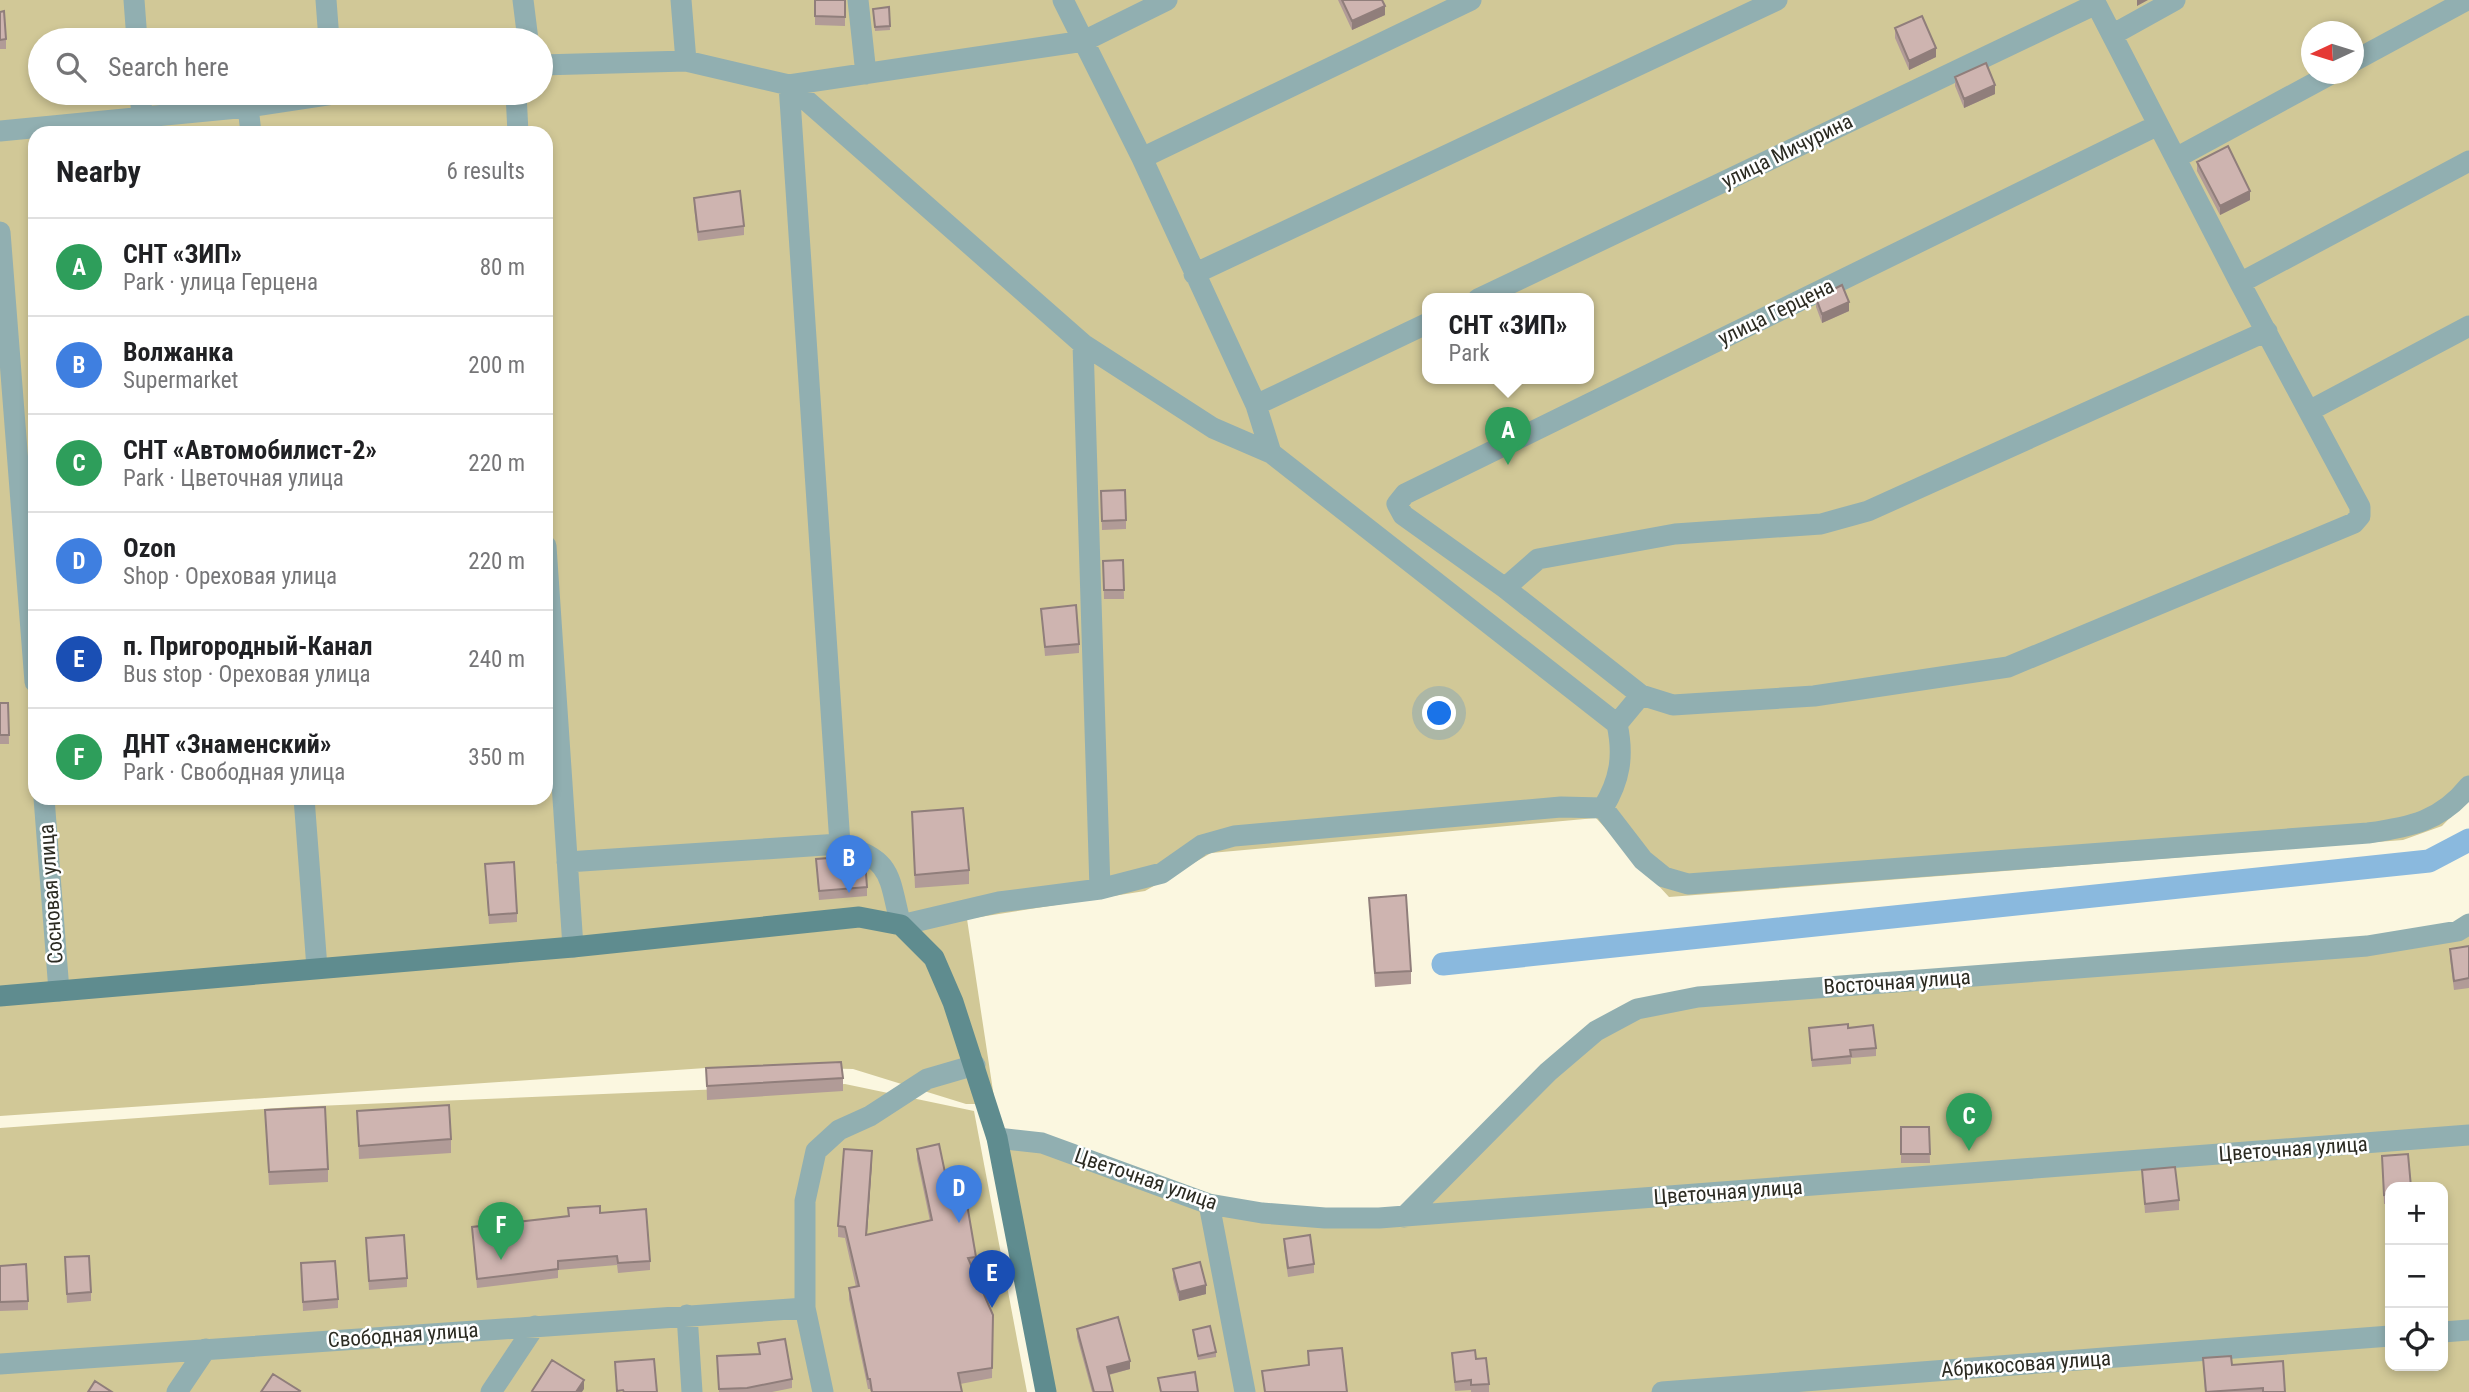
<!DOCTYPE html>
<html lang="en">
<head>
<meta charset="utf-8">
<style>
  :root { --surface:#fff; --page:#f6f6f6; --text:#202124; --muted:#757577; --line:#e0e0e0; --accent:#111827 }
  body { margin:0; font-family:"Roboto Condensed",sans-serif; background:var(--page); color:var(--text) }
  .controls { position:absolute; right:21px; bottom:21px; display:grid; overflow:hidden; border-radius:14px; box-shadow:0 4px 10px #0003 }
  .controls button { width:63px; height:63px; display:grid; place-items:center; padding:0; border:0; border-bottom:2px solid var(--line); background:var(--surface); color:var(--text); font:35px sans-serif }
  .compass { position:absolute; left:2301px; top:21px; width:63px; height:63px; border-radius:50%; background:var(--surface); box-shadow:0 4px 10px #0003; rotate:266deg }
  .you { position:absolute; left:1440px; top:714px; width:24px; height:24px; margin:-18px; border:5px solid #fff; border-radius:50%; background:#1a73e8; box-shadow:0 0 0 10px #1a73e833 }
  .badge { display:grid; place-items:center; width:46px; height:46px; border-radius:50%; background:var(--accent); color:#fff; font-size:23px; font-weight:700 }
  .pin { position:absolute; translate:-50% -58px; filter:drop-shadow(0 2px 4px #0008) }
  .pin::after { content:''; position:absolute; top:37px; width:24px; height:21px; background:inherit; clip-path:polygon(0 0,100% 0,50% 100%) }
  .popup { position:absolute; left:1422px; top:293px; width:172px; height:91px; box-sizing:border-box; display:grid; place-content:center; border-radius:14px; background:var(--surface); filter:drop-shadow(0 2px 5px #0005); font-size:23px; white-space:nowrap; color:var(--muted) }
  .popup b { font-size:26px; color:var(--text) }
  .popup::after { content:''; position:absolute; left:50%; top:100%; margin-left:-14px; border:14px solid transparent; border-top-color:var(--surface) }
  .list { margin:0; padding:0; list-style:none }
  h2 { display:flex; justify-content:space-between; align-items:center; height:91px; margin:0; padding:0 28px; font-size:30px }
  h2 small { font-size:23px; font-weight:400; color:var(--muted) }
  .list li { display:grid; grid-template-columns:46px 1fr auto; gap:21px; align-items:center; box-sizing:border-box; height:98px; padding:0 28px; border-top:2px solid var(--line) }
  .list b { display:block; font-size:26px; white-space:nowrap }
  .list p { margin:0; font-size:23px; white-space:nowrap; color:var(--muted) }
  .list em { font-size:23px; font-style:normal; color:var(--muted) }
  .icon { flex:none; width:38px; height:38px; fill:none; stroke:currentColor; stroke-width:2; stroke-linecap:round; stroke-linejoin:round }
  .map { position:relative; flex:none; width:2469px; height:1392px; overflow:hidden }
  .search { position:absolute; background:var(--surface); box-shadow:0 4px 10px #0003; left:28px; top:28px; width:525px; height:77px; display:flex; align-items:center; gap:18px; box-sizing:border-box; padding:0 24px; border-radius:38px; color:var(--muted); font-size:26px }
  .panel { position:absolute; background:var(--surface); box-shadow:0 4px 10px #0003; left:28px; top:126px; width:525px; height:679px; border-radius:21px }
  .map>svg:first-child { display:block }
  .green { fill:#d1c897; fill-rule:evenodd }
  .lines { fill:none; stroke-linecap:round; stroke-linejoin:round }
  .canal { stroke:#8ab9de; stroke-width:23 }
  .street { stroke:#91afb1; stroke-width:21 }
  .secondary { stroke:#5f8c8f; stroke-width:21 }
  .wall { fill:#b19b97 }
  .shaded-wall { fill:#907e7b }
  .building { fill:#ceb4b0; stroke:#907e7b; stroke-width:2 }
  .labels { text-anchor:middle; dominant-baseline:central; stroke-width:5; stroke-linejoin:round; paint-order:stroke }
  .street-label { font-size:21px; fill:#2c2b22; stroke:#fff }
</style>
</head>
<body>
<div class="map">
<svg width="2469" height="1392" viewBox="0 0 2469 1392">
  <rect width="100%" height="100%" fill="#fbf7e0"/>
  <path class="green" d="M0 0H2469V798L2442 826 2403 840 1669 897 1596 818 1211 853 1145 891 967 919 995 1104H966L853 1069 735 1066 0 1116ZM2312 32H2354V74H2312ZM40 40H541V93H40ZM35 133H546V798H35ZM1428 299H1588V379H1428Z
    M2469 924V1392H1046L997 1138 1209 1204 1404 1217 1548 1072 1637 1009 2367 946ZM2390 1187H2443V1366H2390Z
    M845 1084 974 1111 1027 1392H0V1128L292 1107Z"/>
  <g class="lines">
    <path class="canal" d="M1443 964 2429 861 2469 840"/>
    <path class="street" d="M134 0 137 40
      M326 0 329 40
      M523 0 528 40
      M681 0 686 61
      M858 0 866 74
      M1063 0 1142 158 1256 405 1271 453 1617 724C1624 756 1620 780 1603 808
      M2112 35 2175 0
      M2354 61 2467 0
      M541 65 686 61 789 85 1084 41 1167 0
      M789 85 840 844C894 860 888 876 901 925L999 902 1100 889 1162 873 1202 845 1234 836 1561 807 1603 808 1643 860 1664 877 1688 884 2368 833C2411 827 2441 821 2469 786
      M789 85 1083 344 1213 428 1271 453
      M140 93 142 116
      M516 93 518 133
      M248 107 251 133
      M0 131 248 107 340 93
      M1142 158 1471 0
      M2176 158 2331 74
      M0 232 35 682
      M1194 274 1777 0
      M2240 283 2469 161
      M1478 299 2096 4
      M1083 344 1100 889
      M1256 405 1428 323
      M2309 411 2469 326
      M546 546 573 947
      M1505 588 1538 559 1675 534 1821 524 1868 511 2267 331
      M1641 695 1505 588 1403 515 1397 504 1405 494 2158 125
      M1617 724 1641 695 1673 705 1814 696 2008 667 2354 523 2360 516V507L2240 283 2094 0
      M44 798 59 991
      M304 798 317 968
      M567 862 840 844
      M997 1138 1042 1143 1209 1204 1262 1213 1325 1218H1379L2469 1135
      M1209 1204 1245 1392
      M1404 1217 1548 1072 1596 1031 1637 1009 1698 997 2367 946 2458 931 2469 924
      M687 1315 692 1392
      M2443 1332 2469 1330
      M0 1364 805 1308
      M177 1392 206 1349
      M491 1392 535 1326
      M823 1392 805 1308V1201L816 1151 839 1130 870 1116 927 1079 975 1065
      M1662 1392 2390 1336"/>
    <path class="secondary" d="M0 996 573 947 859 917 901 925 934 958 953 1002 997 1138 1046 1392"/>
  </g>
  <path class="wall" d="M815 0H845V26L815 25Z
    M1338 0H1382L1385 15 1352 30Z
    M889 7 890 30 875 31 873 13Z
    M0 12 6 39V49H0Z
    M1895 28 1936 57 1909 70 1895 38Z
    M1955 77 1995 94 1964 108 1955 86Z
    M2197 162 2250 200 2220 215 2197 171Z
    M694 198 744 226V235L698 241 694 207Z
    M1816 298 1849 311 1822 323 1816 307Z
    M1101 491 1126 520V529L1102 530Z
    M1123 560 1124 599H1104L1103 561Z
    M1041 609 1079 644V653L1045 656Z
    M0 703H8L9 744H0Z
    M912 812 969 870V884L915 888Z
    M816 859 867 887V896L819 900Z
    M485 864 517 913V922L489 924Z
    M1369 898 1411 971V984L1375 987Z
    M2469 946V988L2454 990 2450 958V949Z
    M1809 1028H1848L1876 1048V1056L1851 1058V1064L1812 1067Z
    M706 1068 843 1078V1091L707 1100Z
    M265 1110 328 1169V1182L269 1185Z
    M357 1111 451 1139V1153L359 1159Z
    M1901 1127H1929L1930 1163H1901Z
    M917 1149 952 1206 976 1257V1267L972 1268 993 1315 992 1378 960 1384 962 1392H871L870 1389H868L849 1299V1288L856 1287 845 1238 838 1237V1226L872 1162 867 1235 930 1221 917 1159Z
    M2382 1156 2390 1187V1203L2384 1204Z
    M2142 1170 2179 1200V1210L2145 1213Z
    M568 1208 650 1261V1270L618 1273 617 1265 558 1270V1278L477 1288 472 1227 568 1217Z
    M366 1238 407 1278V1287L369 1290Z
    M1284 1239 1314 1264V1273L1288 1277 1284 1248Z
    M65 1257 91 1292V1301L67 1303Z
    M301 1263 338 1299V1308L303 1311Z
    M0 1266 28 1301V1310L0 1311Z
    M1173 1269 1206 1294 1179 1301 1173 1278Z
    M1077 1329 1130 1369 1109 1375 1113 1392H1092L1077 1337Z
    M1193 1330 1216 1352V1357L1198 1360Z
    M758 1343 792 1379V1388L772 1392H719L717 1356 759 1354Z
    M1452 1353 1476 1359 1489 1384V1392H1471V1390L1455 1391Z
    M2203 1358 2232 1365 2285 1392H2205Z"/>
  <path class="shaded-wall" d="M2137 0H2148L2137 6Z
    M1385 6V15L1352 30V21Z
    M1936 48V57L1909 70V61Z
    M1995 85V94L1964 108V99Z
    M2250 191V200L2220 215V206Z
    M1849 302V311L1822 323V314Z
    M872 1151V1162L866 1246V1235Z
    M1206 1285V1294L1179 1301V1292Z
    M1130 1361V1369L1107 1375V1367Z
    M584 1380V1389L582 1392H576Z"/>
  <path class="building" d="M815 0H845V17L815 16Z
    M1342 0H1382L1385 6 1352 21Z
    M889 7 890 26 875 27 873 9Z
    M4 11 6 39 0 40V12Z
    M1922 16 1936 48 1909 61 1895 28Z
    M1986 63 1995 85 1964 99 1955 77Z
    M2228 146 2250 191 2220 206 2197 162Z
    M740 191 744 226 698 232 694 198Z
    M1842 285 1849 302 1822 314 1816 298Z
    M1125 490 1126 520 1102 521 1101 491Z
    M1123 560 1124 590H1104L1103 561Z
    M1076 605 1079 644 1045 647 1041 609Z
    M0 703H8L9 735H0Z
    M963 808 969 870 915 875 912 812Z
    M857 856 865 860 867 887 819 891 816 859Z
    M514 862 517 913 489 915 485 864Z
    M1406 895 1411 971 1375 973 1369 898Z
    M2469 946V978L2454 981 2450 949Z
    M1848 1024V1028L1873 1025 1876 1048 1850 1050 1851 1056 1812 1060 1809 1028Z
    M841 1062 843 1078 707 1086 706 1068Z
    M449 1105 451 1139 359 1146 357 1111Z
    M325 1107 328 1169 269 1172 265 1110Z
    M1901 1127H1929L1930 1154H1901Z
    M939 1144 952 1206 967 1204 976 1257 968 1258 993 1315 992 1368 958 1373 962 1392H872L870 1379H868L849 1288 859 1286 845 1227 838 1226 844 1149 872 1151 866 1235 932 1220 917 1149Z
    M2408 1154 2411 1187H2390V1194L2384 1195 2382 1156Z
    M2175 1167 2179 1200 2145 1204 2142 1170Z
    M600 1206V1213L646 1209 650 1261 618 1263 617 1256 558 1261V1269L477 1279 472 1227 569 1216 568 1208Z
    M404 1235 407 1278 369 1281 366 1238Z
    M1310 1235 1314 1264 1288 1268 1284 1239Z
    M89 1256 91 1292 67 1294 65 1257Z
    M335 1261 338 1299 303 1302 301 1263Z
    M1200 1262 1206 1285 1179 1292 1173 1269Z
    M26 1264 28 1301 0 1302V1266Z
    M1118 1317 1130 1361 1107 1367 1113 1392H1094L1077 1329Z
    M1210 1326 1216 1352 1198 1356 1193 1330Z
    M785 1339 792 1379 747 1388 719 1389 717 1356 760 1354 758 1343Z
    M1342 1348 1347 1392H1265L1262 1371 1309 1365 1308 1351Z
    M1475 1350 1476 1359 1486 1358 1489 1384 1471 1385V1380L1455 1382 1452 1353Z
    M2231 1356 2232 1365 2283 1361 2285 1392H2263V1388L2206 1392 2203 1358Z
    M654 1359 657 1392H624L623 1390 617 1391 615 1362Z
    M552 1360 584 1380 576 1392H534L532 1391Z
    M1195 1372 1198 1392H1161L1158 1378Z
    M273 1374 300 1391 299 1392H261Z
    M95 1381 112 1392H88Z"/>
  <g class="labels">
    <g class="street-label">
      <text transform="translate(1787 151) rotate(-26)">улица Мичурина</text>
      <text transform="translate(1776 312) rotate(-26)">улица Герцена</text>
      <text transform="translate(51 894) rotate(-94)">Сосновая улица</text>
      <text transform="translate(1897 982) rotate(-4)">Восточная улица</text>
      <text transform="translate(2293 1149) rotate(-4)">Цветочная улица</text>
      <text transform="translate(1146 1179) rotate(19)">Цветочная улица</text>
      <text transform="translate(1728 1192) rotate(-4)">Цветочная улица</text>
      <text transform="translate(403 1335) rotate(-4)">Свободная улица</text>
      <text transform="translate(2026 1364) rotate(-4)">Абрикосовая улица</text>
    </g>
  </g>
</svg>
<div class="controls">
<button>+</button>
<button>−</button>
<button><svg class="icon" aria-label="locate" viewBox="0 0 24 24"><circle cx="12" cy="12" r="6"/><path d="M12 2v4M12 18v4M2 12h4M18 12h4"/></svg></button>
</div>
<svg class="compass" viewBox="-18 -18 36 36"><path d="M0-13l5 13h-10z" fill="#e53935"/><path d="M0 13l5-13h-10z" fill="#757577"/></svg>
<div class="you"></div>
<div class="pin badge" style="left:1508px;top:465px;background:#2e9e5b">A</div>
<div class="popup"><b>СНТ «ЗИП»</b>Park</div>
<div class="pin badge" style="left:849px;top:893px;background:#3f7fe0">B</div>
<div class="pin badge" style="left:1969px;top:1151px;background:#2e9e5b">C</div>
<div class="pin badge" style="left:959px;top:1223px;background:#3f7fe0">D</div>
<div class="pin badge" style="left:992px;top:1308px;background:#1a4fb4">E</div>
<div class="pin badge" style="left:501px;top:1260px;background:#2e9e5b">F</div>
<div class="search"><svg class="icon" aria-label="search" viewBox="0 0 24 24"><circle cx="10" cy="10" r="6"/><path d="M15 15l6 6"/></svg>Search here</div>
<section class="panel">
<h2>Nearby<small>6 results</small></h2>
<ul class="list">
<li><span class="badge" style="background:#2e9e5b">A</span><div><b>СНТ «ЗИП»</b><p>Park · улица Герцена</p></div><em>80 m</em></li>
<li><span class="badge" style="background:#3f7fe0">B</span><div><b>Волжанка</b><p>Supermarket</p></div><em>200 m</em></li>
<li><span class="badge" style="background:#2e9e5b">C</span><div><b>СНТ «Автомобилист-2»</b><p>Park · Цветочная улица</p></div><em>220 m</em></li>
<li><span class="badge" style="background:#3f7fe0">D</span><div><b>Ozon</b><p>Shop · Ореховая улица</p></div><em>220 m</em></li>
<li><span class="badge" style="background:#1a4fb4">E</span><div><b>п. Пригородный-Канал</b><p>Bus stop · Ореховая улица</p></div><em>240 m</em></li>
<li><span class="badge" style="background:#2e9e5b">F</span><div><b>ДНТ «Знаменский»</b><p>Park · Свободная улица</p></div><em>350 m</em></li>
</ul>
</section>
</div>
</body>
</html>
